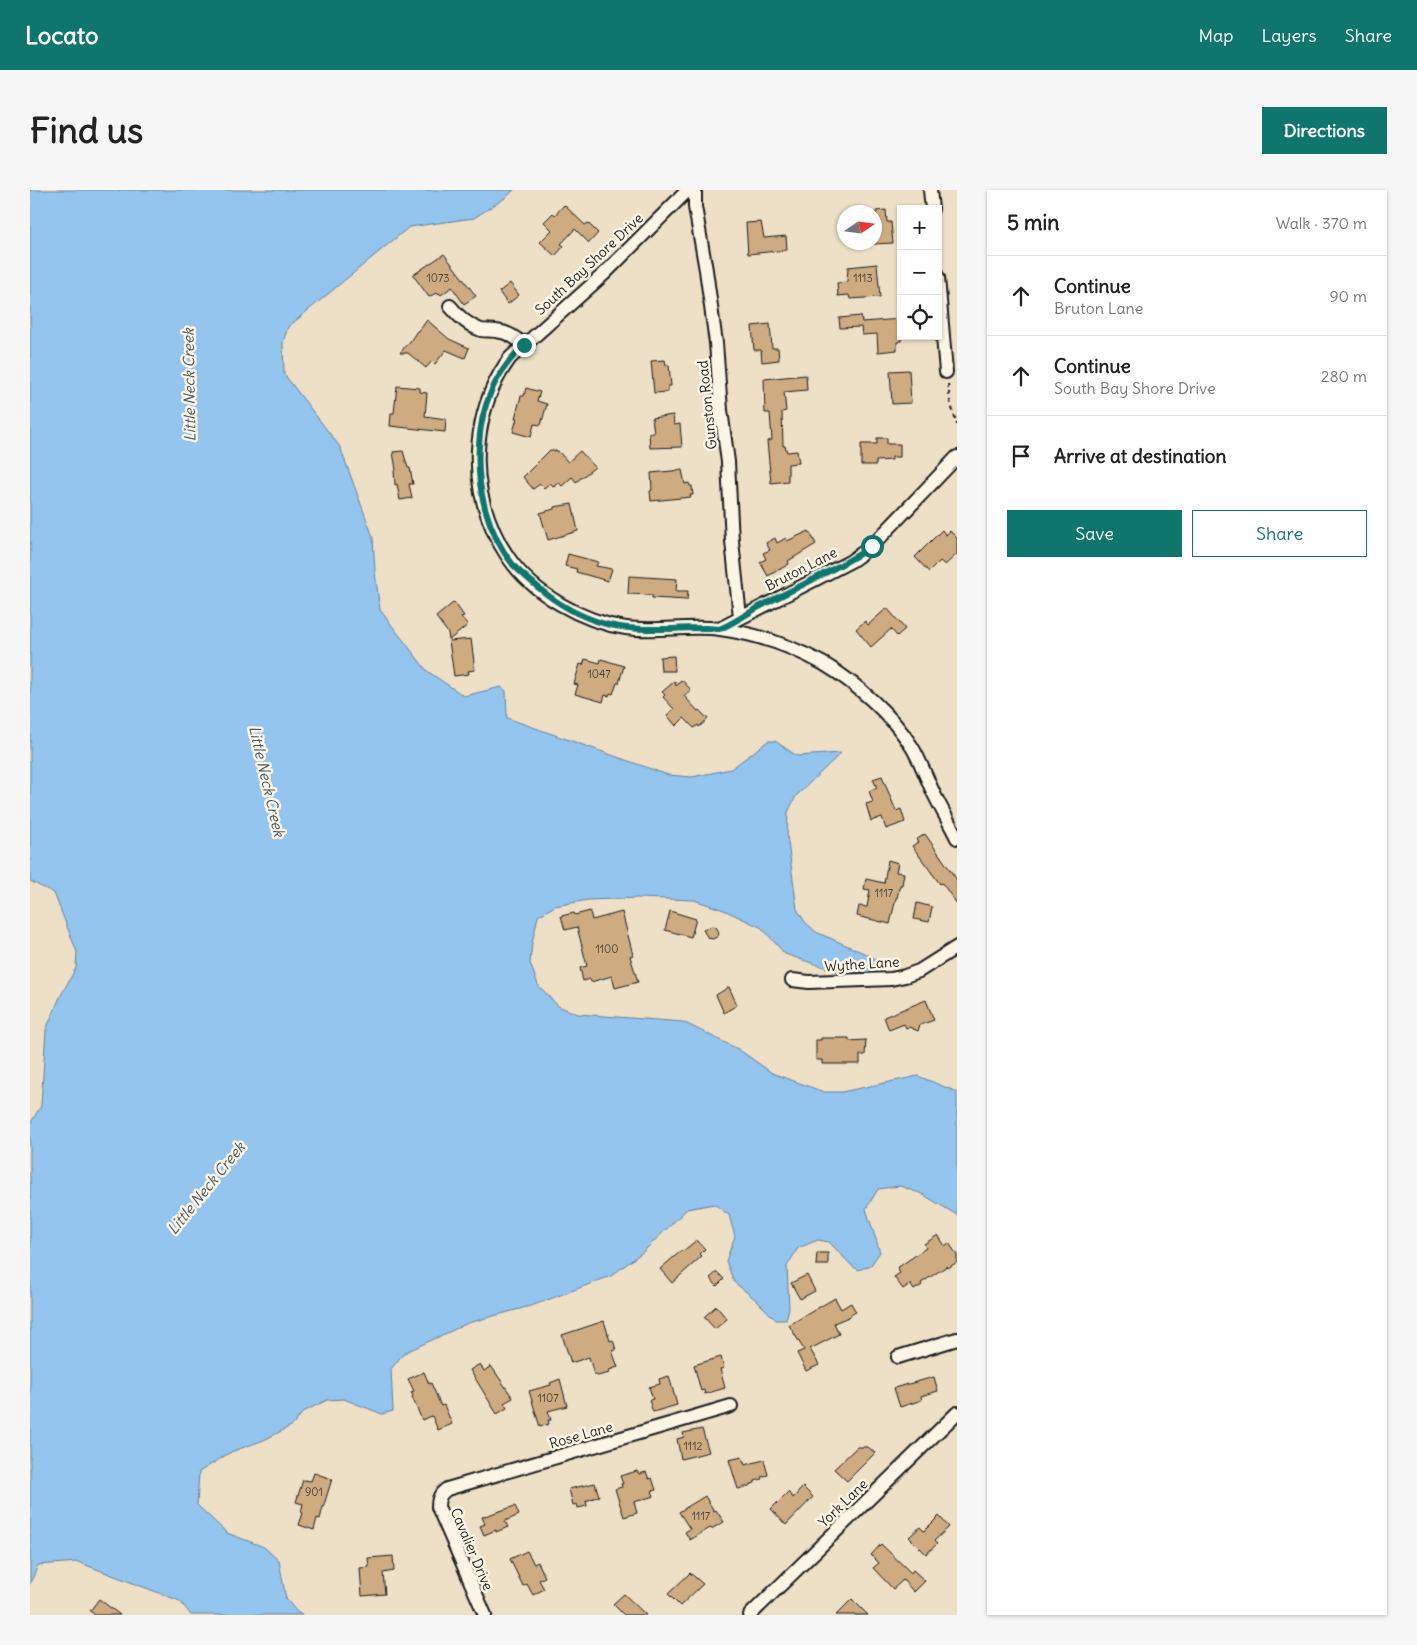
<!DOCTYPE html>
<html lang="en">
<head>
<meta charset="utf-8">
<style>
  :root { --surface:#fff; --page:#f6f6f6; --text:#222; --muted:#767676; --line:#e0e0e0; --accent:#0f766e }
  body { margin:0; font-family:Delius,sans-serif; background:var(--page); color:var(--text) }
  .controls { position:absolute; right:15px; top:15px; display:grid; overflow:hidden; border-radius:0px; box-shadow:0 1px 4px #0004 }
  .controls button { width:45px; height:45px; display:grid; place-items:center; padding:0; border:0; border-bottom:1px solid var(--line); background:var(--surface); color:var(--text); font:25px sans-serif }
  .compass { position:absolute; left:807px; top:15px; width:45px; height:45px; border-radius:50%; background:var(--surface); box-shadow:0 1px 4px #0004; rotate:77deg }
  .stop { position:absolute; width:15px; height:15px; margin:-11px; border:4px solid #0f766e; border-radius:50%; background:#fff }
  .stop.end { background:#0f766e; border-color:#fff; box-shadow:0 1px 5px #0008 }
  .list { margin:0; padding:0; list-style:none }
  h2 { display:flex; justify-content:space-between; align-items:center; height:65px; margin:0; padding:0 20px; font-size:21px }
  h2 small { font-size:16px; font-weight:400; color:var(--muted) }
  .list li { display:grid; grid-template-columns:32px 1fr auto; gap:15px; align-items:center; box-sizing:border-box; height:80px; padding:0 20px; border-top:1px solid var(--line) }
  .list b { display:block; font-size:19px; white-space:nowrap }
  .list p { margin:0; font-size:16px; white-space:nowrap; color:var(--muted) }
  .list em { font-size:16px; font-style:normal; color:var(--muted) }
  .actions { display:flex; gap:10px; padding:15px 20px }
  .actions a { flex:1; padding:11px 0; border:1px solid var(--accent); border-radius:0px; text-align:center; font-size:18px; color:var(--accent) }
  .actions .main { background:var(--accent); color:#fff }
  .icon { flex:none; width:28px; height:28px; fill:none; stroke:currentColor; stroke-width:2; stroke-linecap:round; stroke-linejoin:round }
  .map { position:relative; flex:none; width:927px; height:1425px; overflow:hidden; border-radius:0px }
  header { display:flex; align-items:center; gap:30px; box-sizing:border-box; height:70px; padding:0 25px; background:var(--accent); color:#fff }
  header strong { font-size:24px }
  nav { display:flex; gap:28px; margin-inline-start:auto; font-size:18px }
  .intro { display:flex; align-items:center; justify-content:space-between; box-sizing:border-box; height:120px; padding:0 30px }
  h1 { margin:0; font-size:35px }
  .button { padding:12px 22px; border-radius:0px; background:var(--accent); color:#fff; font-size:18px; font-weight:700 }
  main { display:flex; gap:30px; padding:0 30px }
  aside { flex:1; background:var(--surface); border-radius:0px; box-shadow:0 1px 4px #0004 }
  .map>svg:first-child { display:block }
  .water { fill:#93c5ef; stroke:#63819b }
  .building { fill:#ceab81; stroke:#1c1c1c }
  .lines { fill:none; stroke-linecap:round; stroke-linejoin:round }
  .minor-casing { stroke:#1c1c1c; stroke-width:16 }
  .path { stroke:#1c1c1c; stroke-width:2; stroke-dasharray:4 4; stroke-linecap:butt }
  .minor { stroke:#fcf5e5; stroke-width:12 }
  .route { stroke:#0f766e; stroke-width:6 }
  .labels { text-anchor:middle; dominant-baseline:central; stroke-width:5; stroke-linejoin:round; paint-order:stroke }
  .number-label { font-size:11px; fill:#484035 }
  .street-label { font-size:14px; fill:#1c1c1c; stroke:#fcf5e5 }
  .water-label { font-size:15px; font-style:italic; fill:#465766; stroke:#fcf5e5 }
</style>
</head>
<body>
<header>
<strong>Locato</strong>
<nav><a>Map</a><a>Layers</a><a>Share</a></nav>
</header>
<div class="intro"><h1>Find us</h1><a class="button">Directions</a></div>
<main>
<div class="map">
<svg width="927" height="1425" viewBox="0 0 927 1425">
  <rect width="100%" height="100%" fill="#eedfc7"/>
  <filter id="ink" filterUnits="userSpaceOnUse"><feTurbulence type="fractalNoise" baseFrequency=".02" numOctaves="2"/><feDisplacementMap in="SourceGraphic" scale="10" xChannelSelector="R" yChannelSelector="G"/><feConvolveMatrix kernelMatrix="1 2 1 2 8 2 1 2 1" color-interpolation-filters="sRGB"/></filter>
  <g filter="url(#ink)">
    <path class="water" d="M0 0H484L475 8 444 28 379 37 258 137 253 152 254 184 310 257 343 347 345 382 350 420 397 481 434 506 471 497 476 501 477 528 638 585 662 587 701 579 738 551H745L767 566 811 563 766 606 758 622 757 645 767 719 775 732 786 742 843 767 852 778 847 785 823 787 755 764 732 738 694 720 664 710 608 708 558 710 525 716 508 726 502 753 500 773 508 795 528 816 548 824 653 832 708 859 742 883 794 902H812L888 886 927 902V1025L892 1004 870 996 848 999 836 1019 850 1062 841 1075 829 1080 822 1076 799 1052 788 1050 768 1058 757 1076 759 1118 756 1130H746L725 1109 704 1092 696 1071 705 1046 699 1025 684 1014 657 1019 614 1061 581 1086 504 1115 438 1133 374 1163 361 1179 363 1221 352 1224 314 1209 297 1210 273 1222 263 1235 234 1250 201 1262 169 1282 167 1315 197 1343 234 1357 249 1371 256 1409 267 1422 272 1425H161L150 1411 48 1372 8 1375 0 1394V934L11 916 16 840 30 807 46 778 47 762 24 703 0 691Z"/>
    <path class="building" d="M534 15 555 35 558 33 568 43 559 53 545 39 531 54 534 56 525 66 510 52 522 40 514 32 523 23 525 25Z
      M856 20 857 32H861L863 53 844 54V33H847L846 21Z
      M731 32 734 48 756 46 757 60 718 64 716 33Z
      M414 64 446 106 434 114 422 97 411 105 409 103 407 104 406 103 399 107 383 85Z
      M847 74 850 107 820 109 819 105 808 106 807 93 817 92 818 77Z
      M480 93 489 105 478 114 469 102Z
      M831 126 832 132 871 129V151L867 152V160L848 162 847 144 832 145 831 137 810 138 809 128Z
      M397 130 419 149 439 158 435 168 416 160 405 174 402 171 396 178 378 163H370L377 154 379 153 387 141H389Z
      M740 134 742 158H748L749 170 732 172 731 160H724L722 136Z
      M635 170 636 175H639L641 196H638V202L624 203 621 171Z
      M879 180 881 213 862 214 860 181Z
      M776 185 777 200 754 202 756 221 752 222 753 256H755L757 262 767 261 769 273 758 274V291L741 293 737 251 742 250 740 223H735L734 189Z
      M367 196 390 198V202L397 203 395 226 416 229 415 242 360 236 361 223H364Z
      M496 198 510 202 507 211 517 214 511 235 504 234 501 247 483 242 487 228H485L491 206H494Z
      M643 225 644 235 650 234 652 257 620 258 619 243H624L622 228Z
      M847 248H857V254H870V267H862V270L846 271V275H831V254H847Z
      M520 260 528 261 538 272 550 261 565 277 546 292 542 287 532 296 528 292 524 297 520 293 514 298 510 294 503 299 493 287Z
      M373 261 378 278H380L383 294H379L382 308 370 310 367 294 365 295 364 281 366 280 363 262Z
      M652 280 655 294 659 293 660 296H662L663 305H660L661 307 621 311 620 301 622 300 621 283Z
      M542 314 548 341 518 350 510 323 524 319V317Z
      M912 340 916 345 920 341 927 348V364L915 375 910 371 899 382 885 367Z
      M779 341 786 354 758 371 759 374 738 386 730 372 736 369 733 363 740 360 736 353 745 348 747 353 756 348 757 351Z
      M538 364 568 372 566 376 582 379 578 391 546 382 547 379 535 376Z
      M599 386 647 389 646 401H658L657 410 622 408V405L598 404Z
      M424 412 434 426 431 427 438 435 419 450 418 443 406 427Z
      M857 418 875 439 867 446 861 439 841 457 826 439 835 431 838 435Z
      M441 449 445 480 438 481 439 484 424 486 419 451Z
      M644 466 645 481H631L630 467Z
      M555 469 570 473 571 469 594 476 589 493H587L583 504 580 503 579 506 575 505 573 512 545 504 548 495 544 494 550 474 553 475Z
      M652 490 661 500 654 506 668 521 669 520 678 529 669 537 668 535 664 538 654 528 646 536 637 525 644 519 633 507 635 505 632 502 645 491 646 496Z
      M852 586 866 621 871 619 875 632 856 639 852 627 841 631 836 614 843 612 839 601 847 598 843 589Z
      M895 644 927 690V714L912 693 910 694 882 656 888 652 886 650Z
      M858 670 868 673 866 682 874 683 872 695H870L867 708H866L860 734 827 726 829 716 837 717 840 700 834 699 836 689 854 693Z
      M887 713 902 717 899 732 884 729Z
      M560 721 562 730 592 722 603 765 600 766 608 792 585 798 582 786 561 792 560 789 553 791 550 778 557 776 547 737 535 740 531 726 544 723 545 725Z
      M640 721 666 729 661 747 635 740Z
      M682 736 686 737 689 742 688 746 683 749 678 748 673 740Z
      M699 797 707 815 694 823 686 805Z
      M896 810 904 830 890 835 888 841 879 837 876 838 874 834 859 840 854 827Z
      M791 848H819V851L836 850 835 865H830V874H792V870H786V850H791Z
      M908 1045 915 1056 919 1053 927 1065V1072L918 1078 917 1076 891 1093 892 1095 884 1100 880 1094 873 1099 864 1087 870 1083 867 1078 896 1058 894 1054Z
      M667 1050 675 1059 670 1064 672 1066 642 1093 630 1079 652 1060 653 1061Z
      M787 1063H798V1075H786Z
      M687 1082 694 1089 687 1096 680 1088Z
      M777 1085 785 1101 770 1109 761 1093Z
      M805 1108 811 1119 821 1113 826 1122 820 1125 821 1126 804 1133 809 1144 780 1159 789 1175 776 1181 767 1163 774 1160 759 1135Z
      M686 1116 697 1129 685 1139 674 1127Z
      M574 1131 580 1151 583 1150 586 1160 582 1161 588 1177 579 1180 580 1183 567 1186 566 1184H564L559 1167 541 1173 532 1145Z
      M691 1167 694 1178 690 1179 695 1198 675 1204 674 1200 671 1201 664 1175Z
      M450 1174 454 1181 461 1176 483 1208 474 1213 477 1218 467 1224 440 1180Z
      M394 1182 399 1194 401 1193 411 1216 414 1215 422 1234 408 1240 402 1226 392 1230 382 1207 383 1206 381 1202 384 1201 378 1189Z
      M639 1186 647 1215 623 1222 619 1210 623 1209 619 1197 630 1194 629 1189Z
      M904 1187 908 1201 891 1206 892 1210 870 1217 864 1198Z
      M530 1189 537 1216 518 1221 521 1230H518L519 1234 510 1237 499 1201 521 1195 520 1193Z
      M672 1239 679 1262 651 1269 647 1249 654 1247 653 1243Z
      M827 1257H838L845 1263 817 1291 804 1279Z
      M712 1267 715 1275 734 1270 738 1285 731 1287 732 1289 725 1291V1293L719 1295V1296L708 1299 699 1270Z
      M607 1281 609 1284 616 1282 619 1289 622 1288 626 1300 622 1301 624 1306 604 1312 607 1323 594 1327 585 1299 592 1297 591 1294H593L590 1286Z
      M284 1283 302 1289 292 1321 290 1329 287 1328 284 1340 269 1335 273 1323 271 1322 273 1314 266 1312 273 1290 281 1291Z
      M565 1293 569 1306 556 1311 557 1316 548 1318 547 1314 543 1315 539 1299Z
      M773 1297 783 1307 756 1335 741 1319 758 1302 763 1308Z
      M675 1306 684 1321 686 1320 694 1332 681 1339 680 1338 660 1350 655 1342 660 1339 649 1322Z
      M485 1316 489 1325 475 1331 478 1337 466 1342V1340L454 1345 450 1336 455 1334 452 1327Z
      M909 1326 919 1337 904 1351 907 1354 896 1364 879 1347 890 1337 894 1341Z
      M851 1354 881 1383 883 1380 895 1391 884 1402 873 1390 863 1399 843 1378 849 1373 841 1365Z
      M497 1361 504 1374 508 1372 515 1387 509 1390 514 1399 503 1405 497 1394 493 1396 480 1369Z
      M363 1366 364 1381 353 1383 355 1404 332 1406 330 1378 339 1377 338 1368Z
      M660 1383 673 1394 650 1416 638 1404Z
      M594 1404 616 1425H594L583 1414Z
      M69 1409 90 1425H65L60 1421Z
      M822 1409 838 1425H806Z"/>
    <g class="lines">
      <defs>
        <path id="minor" d="M658 0 574 84 480 168C452 206 442 257 451 303 456 325 465 348 478 367 503 404 553 432 596 438 627 442 659 435 690 439 727 444 762 456 794 474 826 493 862 525 882 557 891 572 897 590 905 606 912 620 920 634 927 648
          M665 0V17L676 80 686 153 691 220 698 272 702 351 710 427
          M900 0 902 19
          M908 87 916 182
          M420 116C428 126 439 136 451 140 456 141 461 140 466 141 478 142 486 148 494 155
          M689 439 821 371 842 356 927 267
          M762 790 779 792 861 789 875 786 889 781 927 757
          M868 1167 927 1149
          M455 1425 408 1317C408 1308 410 1304 417 1299L701 1216
          M720 1425 927 1223"/>
      </defs>
      <use href="#minor" class="minor-casing"/>
      <path class="path" d="M918 194 920 211 927 235"/>
      <use href="#minor" class="minor"/>
    </g>
  </g>
  <g class="lines" filter="url(#ink)">
    <path class="route" d="M494 155C465 183 451 215 449 255 446 297 457 343 484 376 492 384 501 391 510 399 528 414 549 426 572 433 595 440 620 439 643 439 655 438 666 438 677 438 681 438 685 439 689 439 697 437 720 422 729 417 767 397 806 380 842 356"/>
  </g>
  <g class="labels">
    <g class="number-label">
      <text x="408" y="88">1073</text>
      <text x="833" y="88">1113</text>
      <text x="569" y="484">1047</text>
      <text x="854" y="703">1117</text>
      <text x="577" y="759">1100</text>
      <text x="518" y="1208">1107</text>
      <text x="663" y="1256">1112</text>
      <text x="284" y="1302">901</text>
      <text x="671" y="1326">1117</text>
    </g>
    <g class="street-label">
      <text transform="translate(559 74) rotate(-43)">South Bay Shore Drive</text>
      <text transform="translate(677 215) rotate(-96)">Gunston Road</text>
      <text transform="translate(771 379) rotate(-27)">Bruton Lane</text>
      <text transform="translate(832 774) rotate(-4)">Wythe Lane</text>
      <text transform="translate(551 1245) rotate(-16)">Rose Lane</text>
      <text transform="translate(813 1313) rotate(-44)">York Lane</text>
      <text transform="translate(442 1359) rotate(67)">Cavalier Drive</text>
    </g>
    <g class="water-label">
      <text transform="translate(159 195) rotate(-91)">Little Neck Creek</text>
      <text transform="translate(237 591) rotate(77)">Little Neck Creek</text>
      <text transform="translate(176 998) rotate(-51)">Little Neck Creek</text>
    </g>
  </g>
</svg>
<div class="controls">
<button>+</button>
<button>−</button>
<button><svg class="icon" aria-label="locate" viewBox="0 0 24 24"><circle cx="12" cy="12" r="6"/><path d="M12 2v4M12 18v4M2 12h4M18 12h4"/></svg></button>
</div>
<svg class="compass" viewBox="-18 -18 36 36"><path d="M0-13l5 13h-10z" fill="#e53935"/><path d="M0 13l5-13h-10z" fill="#767676"/></svg>
<div class="stop" style="left:842px;top:356px"></div>
<div class="stop end" style="left:494px;top:155px"></div>
</div>
<aside>
<h2>5 min<small>Walk · 370 m</small></h2>
<ul class="list">
<li><svg class="icon" aria-label="ahead" viewBox="0 0 24 24"><path d="M12 20V5M6 11l6-6 6 6"/></svg><div><b>Continue</b><p>Bruton Lane</p></div><em>90 m</em></li>
<li><svg class="icon" aria-label="ahead" viewBox="0 0 24 24"><path d="M12 20V5M6 11l6-6 6 6"/></svg><div><b>Continue</b><p>South Bay Shore Drive</p></div><em>280 m</em></li>
<li><svg class="icon" aria-label="arrive" viewBox="0 0 24 24"><path d="M6 21V4h12l-3 4 3 4H6"/></svg><div><b>Arrive at destination</b></div></li>
</ul>
<div class="actions"><a class="main">Save</a><a>Share</a></div>
</aside>
</main>
</body>
</html>
